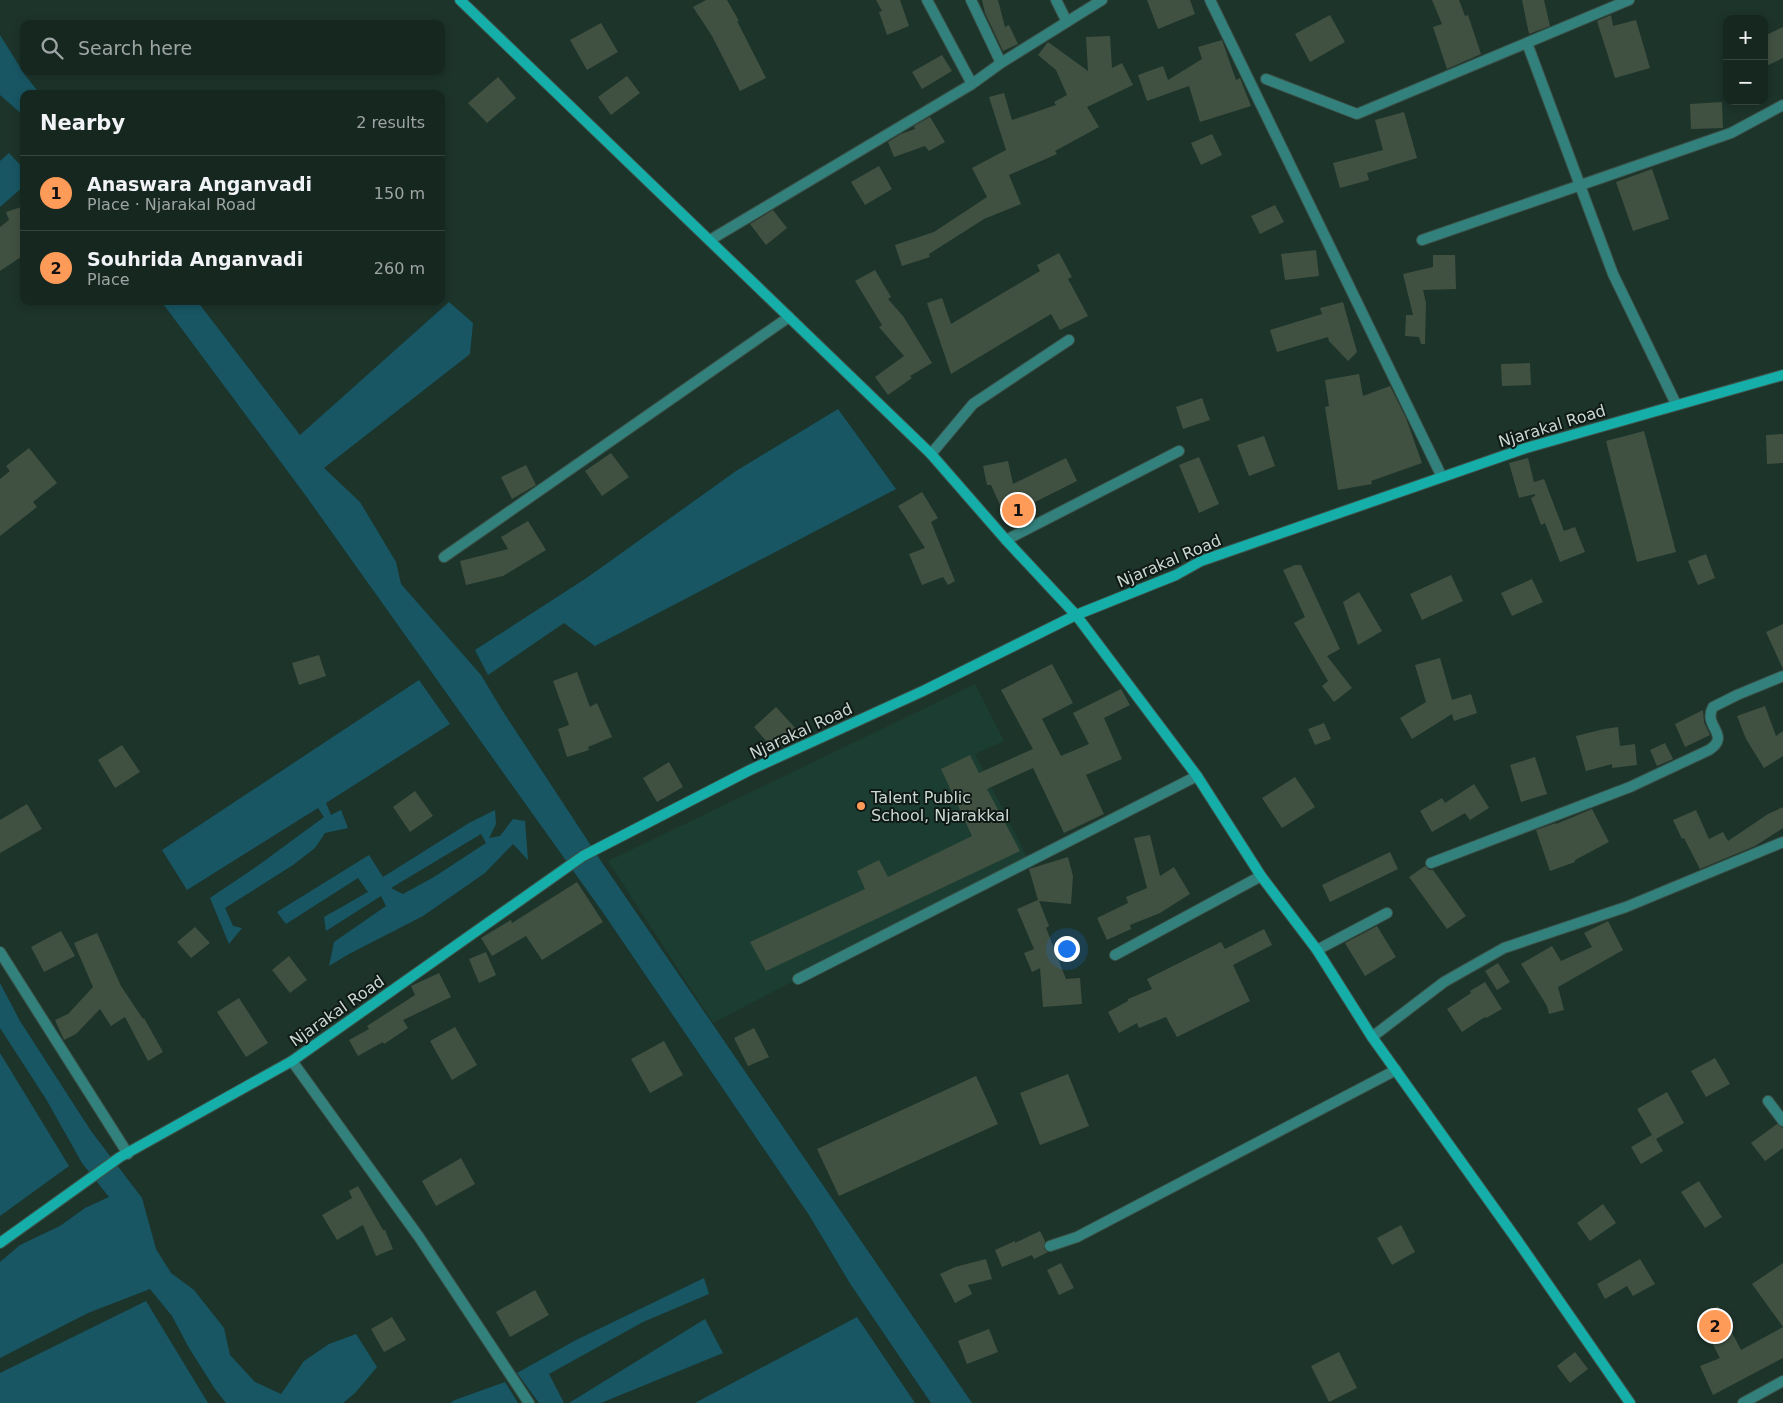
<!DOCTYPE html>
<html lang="en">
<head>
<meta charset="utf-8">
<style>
  :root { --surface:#162720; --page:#23332d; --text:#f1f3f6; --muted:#9ea5a5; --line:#35443e; --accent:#fe9b58 }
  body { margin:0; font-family:"DejaVu Sans",sans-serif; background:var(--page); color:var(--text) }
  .controls { position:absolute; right:15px; top:15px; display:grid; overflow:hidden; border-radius:10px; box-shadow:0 2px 8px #0003 }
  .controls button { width:45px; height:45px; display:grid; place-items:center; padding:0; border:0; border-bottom:1px solid var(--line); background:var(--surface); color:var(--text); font:25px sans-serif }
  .you { position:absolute; left:1066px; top:948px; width:18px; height:18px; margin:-12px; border:4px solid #fff; border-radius:50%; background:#1a73e8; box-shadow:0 0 0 8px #1a73e833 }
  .badge { display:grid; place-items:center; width:32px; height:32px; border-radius:50%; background:var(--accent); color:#111; font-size:16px; font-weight:700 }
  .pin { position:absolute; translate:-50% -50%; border:2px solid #fff; box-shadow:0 1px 5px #0006 }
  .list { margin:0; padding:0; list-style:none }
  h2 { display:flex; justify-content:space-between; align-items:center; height:65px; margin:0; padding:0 20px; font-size:21px }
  h2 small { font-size:16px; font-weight:400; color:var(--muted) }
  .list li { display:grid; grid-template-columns:32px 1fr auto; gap:15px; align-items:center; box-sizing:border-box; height:75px; padding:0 20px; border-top:1px solid var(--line) }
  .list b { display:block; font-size:19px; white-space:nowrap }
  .list p { margin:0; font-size:16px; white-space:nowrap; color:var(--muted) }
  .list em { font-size:16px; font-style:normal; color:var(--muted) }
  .icon { flex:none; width:28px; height:28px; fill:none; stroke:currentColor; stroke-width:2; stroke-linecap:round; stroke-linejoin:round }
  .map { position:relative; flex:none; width:1783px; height:1403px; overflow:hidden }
  .search { position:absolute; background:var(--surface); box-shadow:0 2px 8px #0003; left:20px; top:20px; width:425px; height:55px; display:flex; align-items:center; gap:12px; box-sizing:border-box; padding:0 18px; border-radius:10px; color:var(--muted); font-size:19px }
  .panel { position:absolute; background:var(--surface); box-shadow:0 2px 8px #0003; left:20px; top:90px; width:425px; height:215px; border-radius:10px }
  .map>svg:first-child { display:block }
  .built { fill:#1c3d31 }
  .water { fill:#185663; fill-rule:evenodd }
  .building { fill:#415141 }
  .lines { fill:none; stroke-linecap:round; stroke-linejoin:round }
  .street-casing { stroke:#3c5249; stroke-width:12 }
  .secondary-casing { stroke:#3c5249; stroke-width:12 }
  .street { stroke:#33817d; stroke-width:10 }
  .secondary { stroke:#16aea9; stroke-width:10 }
  .poi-dot { fill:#fe9b58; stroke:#0f1915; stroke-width:2 }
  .labels { text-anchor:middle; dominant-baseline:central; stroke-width:4; stroke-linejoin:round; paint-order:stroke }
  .street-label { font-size:16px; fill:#cad8d2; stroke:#0f1915 }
  .poi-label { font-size:16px; fill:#cad8d2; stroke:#0f1915; text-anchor:start }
</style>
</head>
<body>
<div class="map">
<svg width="1783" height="1403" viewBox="0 0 1783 1403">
  <rect width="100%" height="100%" fill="#1d342b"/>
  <path class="built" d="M975 684 1004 741 975 754 1028 859 713 1023 608 861Z"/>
  <path class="water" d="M0 35 25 75 40 94H24V116L0 95Z
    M9 153 24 169V186L0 207V161Z
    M161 301H197L300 435 449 302 473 323 470 354 324 468 360 502 396 562 401 584 481 675 502 710 603 864 972 1403H931L851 1285 809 1215 604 914 306 496Z
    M838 409 896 489 595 646 564 623 488 675 475 650 588 577 736 471Z
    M419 680 450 724 326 803 331 815 341 810 348 828 325 833 315 848 293 865 225 908 233 926 242 928 229 944 210 898 256 867 324 817 318 808 187 890 162 850Z
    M495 810 496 824 489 838 500 836 513 819 525 821 528 860 513 844 485 873 423 916 349 954 329 966 334 942 386 906 381 896 326 931 324 917 368 892 358 878 286 924 277 912 369 855 383 877 469 823ZM481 834 486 843 434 877 403 894 391 888Z
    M0 983 20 1021 91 1131 142 1198 156 1249 171 1273 194 1290 224 1328 230 1355 255 1382 281 1394 304 1361 329 1344 356 1334 377 1367 355 1393 343 1403H226L215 1389 189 1348 172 1316 150 1289 88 1313 0 1358V1262L20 1245 60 1226 85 1208 109 1197 82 1163 46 1099 0 1028Z
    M0 1053 69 1166 0 1216Z
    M704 1278 709 1294 643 1322 549 1374 564 1403H539L517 1373 576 1340Z
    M146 1301 208 1403H0V1373Z
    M857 1317 915 1403H695Z
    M705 1319 723 1353 601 1403H569Z
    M505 1382 518 1403H450L455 1400Z"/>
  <path class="building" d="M706 0H727L739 21H737L766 78 740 91 712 36 693 7Z
    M876 0H900L909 26 887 35 879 12 882 11Z
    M982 0H998L1005 27 1009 25 1018 44 1003 51 985 13Z
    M1147 0H1190L1195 14 1158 29Z
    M1432 0H1459L1465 16 1468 15 1481 54 1447 69 1433 27 1442 24Z
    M1522 0H1544L1550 26 1529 34Z
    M1330 15 1345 42 1310 62 1295 34Z
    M1611 15 1613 26 1636 20 1650 68 1615 78 1597 21Z
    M601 23 618 52 587 70 570 40Z
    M1783 27V58L1764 67V36Z
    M1110 36 1112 68 1122 63 1133 85 1087 107 1099 127 1055 151 1057 154 1009 175 1021 204 984 219 929 254 930 257 902 266 895 245 934 232 987 197 972 168 1006 150 989 97 1004 93 1012 120 1056 105 1054 102 1067 95 1056 70 1038 55 1048 42 1088 71 1086 37Z
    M1222 40 1236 80 1240 78 1251 106 1200 122 1189 86 1147 101 1138 75 1163 66 1168 80 1202 59 1198 47Z
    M942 55 952 71 922 89 912 72Z
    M627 76 640 93 611 115 598 97Z
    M498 77 516 98 487 123 468 103Z
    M1722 102 1723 128 1691 129 1690 104Z
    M1404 112 1417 158 1367 173 1369 180 1340 188 1333 163 1383 150 1375 120Z
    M930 117 945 142 929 151 925 146 894 157 888 142 901 134 915 129 914 126Z
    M1212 134 1222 155 1201 165 1191 143Z
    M879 166 892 189 865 205 851 182Z
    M1652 169 1669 219 1633 231 1616 182Z
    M1275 205 1284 222 1260 234 1251 216Z
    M24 206V255L0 271V227L9 220 6 212Z
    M773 210 787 228 766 245 750 224Z
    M1316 250 1319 276 1285 280 1281 254Z
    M1059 253 1072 277 1068 279 1088 316 1060 330 1051 314 951 374 927 303 942 298 951 324 1040 271 1037 265Z
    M1433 255H1455L1456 289 1423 290 1426 303 1425 344H1421L1419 337 1405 336 1406 315H1413L1403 274 1433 267Z
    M875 270 891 297 888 299 903 316 932 363 910 376 912 378 888 395 875 377 904 356 879 327 882 325 855 281Z
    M1343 302 1357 352 1348 361 1329 341 1328 337 1277 352 1270 330 1322 314 1320 308Z
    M1530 363 1531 385 1502 386 1501 364Z
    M1359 374 1363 396 1390 386 1406 418 1422 463 1371 481 1372 484 1338 490 1325 407 1329 406 1325 380Z
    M1202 398 1210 420 1183 429 1176 407Z
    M1644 431 1676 552 1637 562 1606 441Z
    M1783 434V463L1767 464 1766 435Z
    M1264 436 1275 466 1249 476 1237 445Z
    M29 448 57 483 33 502 37 507 0 536V479L10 471 6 466Z
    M611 453 629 477 602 496 585 471Z
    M1199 457 1219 504 1199 513 1179 465Z
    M1066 458 1077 481 1031 504 1035 513 1009 525 991 485H987L983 466 1008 461 1013 484Z
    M1528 458 1534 482 1544 479 1564 531 1575 527 1585 552 1560 562 1545 523 1541 525 1531 498 1535 496V494L1519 498 1509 463Z
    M526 465 536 485 512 499 501 477Z
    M922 492 938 518 931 522 955 581 948 585 943 577 922 585 909 554 925 548 898 506Z
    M528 521 546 550 503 576 466 585 460 561 508 549 501 537Z
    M1706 554 1715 578 1698 585 1688 561Z
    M1295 565H1301L1340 649 1327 656 1352 688 1334 702 1322 686 1328 681 1294 623 1305 617 1283 570Z
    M1451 575 1463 601 1422 620 1410 594Z
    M1532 579 1543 602 1512 616 1501 593Z
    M1359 592 1382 631 1358 645 1343 602Z
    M1783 624V669L1766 632Z
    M319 655 326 676 299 685 292 663Z
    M1440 658 1452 700 1471 694 1477 713 1454 721 1452 714 1412 739 1400 718 1426 702 1415 665Z
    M1052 664 1073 703 1042 719 1061 756 1089 744 1073 713 1121 689 1130 705 1104 718 1122 759 1086 775 1104 814 1064 833 1033 768 987 789 1020 851 766 971 750 942 865 889 857 871 879 860 888 877 972 836 941 769 970 755 979 773 1033 749 1001 690Z
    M577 672 590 707 597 703 612 737 588 747 589 750 567 757 558 729 569 725 553 681Z
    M1765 706 1776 736 1783 731V756L1764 768 1746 739 1737 716Z
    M776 707 798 731 775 751 754 727Z
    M1703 710 1704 722 1710 735 1685 747 1675 724Z
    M1324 723 1331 739 1315 745 1308 729Z
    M1618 727 1620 746 1635 744 1637 765 1612 768V764L1586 771 1576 736 1604 729Z
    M1665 743 1673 759 1657 766 1650 750Z
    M122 745 140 772 115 788 98 760Z
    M1535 757 1547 794 1521 802 1510 765Z
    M669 762 683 787 657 802 643 778Z
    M1295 777 1315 807 1282 828 1262 798Z
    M1474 784 1489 808 1470 820 1465 813 1432 832 1420 811 1442 798 1445 803Z
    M415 791 433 816 410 832 393 807Z
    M27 804 42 829 0 853V820Z
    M1783 807V828L1755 846 1700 869 1684 838 1682 839 1673 820 1696 810 1709 839 1723 832 1728 841 1768 814Z
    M1592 809 1609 842 1575 860V862L1550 871 1536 830 1556 823V824Z
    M1150 835 1160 876 1174 867 1190 894 1160 913 1130 925 1131 929 1107 940 1097 918 1128 903 1126 897 1147 888 1134 838Z
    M1390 852 1398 869 1330 902 1322 885Z
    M1068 857 1073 876 1071 904 1039 901 1049 926 1046 928 1066 979 1080 978 1082 1004 1043 1007 1040 968 1032 972 1024 953 1034 949 1017 909 1038 900 1029 869Z
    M1425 866 1429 870H1433L1466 916 1447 929 1409 877Z
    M577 882 603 922 542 960 526 936 492 956 481 938 511 920 512 923Z
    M1608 921 1623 950 1558 987 1564 1010 1549 1014 1547 1006 1521 964 1552 946 1561 961 1592 947 1584 933Z
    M1377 926 1396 957 1365 976 1345 943Z
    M195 927 210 943 191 958 177 942Z
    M1264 929 1272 945 1233 965 1250 1001 1177 1037 1166 1017 1139 1028 1137 1023 1119 1033 1108 1012 1128 1001V999L1152 989 1147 979 1221 942 1225 949Z
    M61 931 75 956 44 972 31 947Z
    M97 933 121 986 143 1019 144 1018 163 1052 148 1061 125 1017 111 1026 100 1009 76 1034 64 1040 55 1020 68 1014 93 987 74 943Z
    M486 952 496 975 479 983 469 959Z
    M289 956 307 980 290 993 272 970Z
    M1498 963 1510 982 1497 990 1485 971Z
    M439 973 451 997 403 1020 408 1028 384 1044 383 1042 358 1056 349 1040 369 1029 367 1026 415 995 411 986Z
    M1485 982 1502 1009 1486 1018 1485 1017 1462 1032 1447 1009 1471 993 1470 991Z
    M239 998 268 1043 246 1057 217 1012Z
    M455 1027 477 1065 452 1080 430 1041Z
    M754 1028 769 1057 748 1066 734 1038Z
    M664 1041 683 1075 650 1093 631 1059Z
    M1715 1058 1730 1084 1706 1097 1691 1071Z
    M1068 1074 1089 1126 1040 1145 1020 1093Z
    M976 1076 998 1124 839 1196 817 1149Z
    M1667 1092 1684 1123 1656 1139 1663 1151 1641 1164 1631 1147 1652 1135 1637 1109Z
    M1777 1124 1783 1128V1148L1765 1161 1751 1143Z
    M461 1158 475 1184 436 1206 422 1181Z
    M1699 1181 1722 1217 1705 1228 1681 1192Z
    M358 1186 383 1230H385L393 1249 376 1256 363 1225 337 1240 322 1215 352 1198 349 1191Z
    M1603 1204 1616 1223 1590 1241 1577 1223Z
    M1401 1225 1415 1252 1392 1265 1377 1238Z
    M1040 1231 1045 1241 1044 1249 1048 1252 1034 1259 1032 1255 1002 1267 995 1250 1015 1241V1243Z
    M986 1259 992 1279 968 1285 972 1294 955 1303 940 1274 955 1267Z
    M1640 1259 1655 1284 1633 1296 1627 1286 1605 1299 1597 1284Z
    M1061 1263 1074 1288 1059 1295 1047 1270Z
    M1783 1263V1327L1752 1284Z
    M535 1290 549 1315 510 1337 496 1312Z
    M1718 1306 1741 1350 1783 1327V1358L1713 1395 1700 1366 1720 1358 1698 1317Z
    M392 1317 406 1340 384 1352 371 1329Z
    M989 1329 998 1352 967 1364 958 1341Z
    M1339 1352 1357 1388 1329 1402 1311 1366Z
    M1575 1352 1588 1369 1570 1383 1557 1366Z"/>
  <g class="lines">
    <defs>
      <path id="street" d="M927 0 972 84
        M971 0 1001 63
        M1056 0 1067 22
        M1210 0 1442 477
        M1527 43 1613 274 1676 404
        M1266 79 1357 114 1629 0
        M710 240 972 84 1001 63 1102 0
        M1422 240 1731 133 1783 105
        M931 454 973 404 1069 340
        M1006 540 1179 451
        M444 557 789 317
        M1431 863 1630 787 1709 750C1732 735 1702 726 1713 707L1737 695 1783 676
        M1317 950 1387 913
        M0 952 128 1154
        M1115 955 1261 876
        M798 979 1197 776
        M1372 1037 1444 982 1504 948 1626 907 1783 842
        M292 1061 419 1237 529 1403
        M1768 1101 1783 1121
        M1050 1246 1077 1237 1396 1070
        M1743 1403 1783 1381"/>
      <path id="secondary" d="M460 0 931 454 1006 540 1076 615 1197 776 1261 876 1317 950 1372 1037 1517 1240 1630 1403
        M0 1243 120 1157 292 1061 583 856 750 770 923 691 1076 615 1176 575 1201 561 1526 448 1783 375"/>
    </defs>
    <use href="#street" class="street-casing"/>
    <use href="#secondary" class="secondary-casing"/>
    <use href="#street" class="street"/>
    <use href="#secondary" class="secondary"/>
  </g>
  <circle class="poi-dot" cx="861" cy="806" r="5"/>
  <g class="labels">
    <g class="street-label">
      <text transform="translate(1552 426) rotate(-17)">Njarakal Road</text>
      <text transform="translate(1169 561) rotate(-23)">Njarakal Road</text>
      <text transform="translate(801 731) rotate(-25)">Njarakal Road</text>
      <text transform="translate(337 1011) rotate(-35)">Njarakal Road</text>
    </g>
    <g class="poi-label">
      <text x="871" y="797">Talent Public<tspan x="871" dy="18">School, Njarakkal</tspan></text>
    </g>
  </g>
</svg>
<div class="controls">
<button>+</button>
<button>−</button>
</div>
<div class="you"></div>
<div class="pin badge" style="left:1018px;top:510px">1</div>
<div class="pin badge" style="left:1715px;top:1326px">2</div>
<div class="search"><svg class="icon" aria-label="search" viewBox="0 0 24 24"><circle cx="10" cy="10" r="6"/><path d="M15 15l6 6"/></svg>Search here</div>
<section class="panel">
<h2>Nearby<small>2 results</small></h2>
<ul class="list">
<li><span class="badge">1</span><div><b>Anaswara Anganvadi</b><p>Place · Njarakal Road</p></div><em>150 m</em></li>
<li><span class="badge">2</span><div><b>Souhrida Anganvadi</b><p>Place</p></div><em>260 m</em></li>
</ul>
</section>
</div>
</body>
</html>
